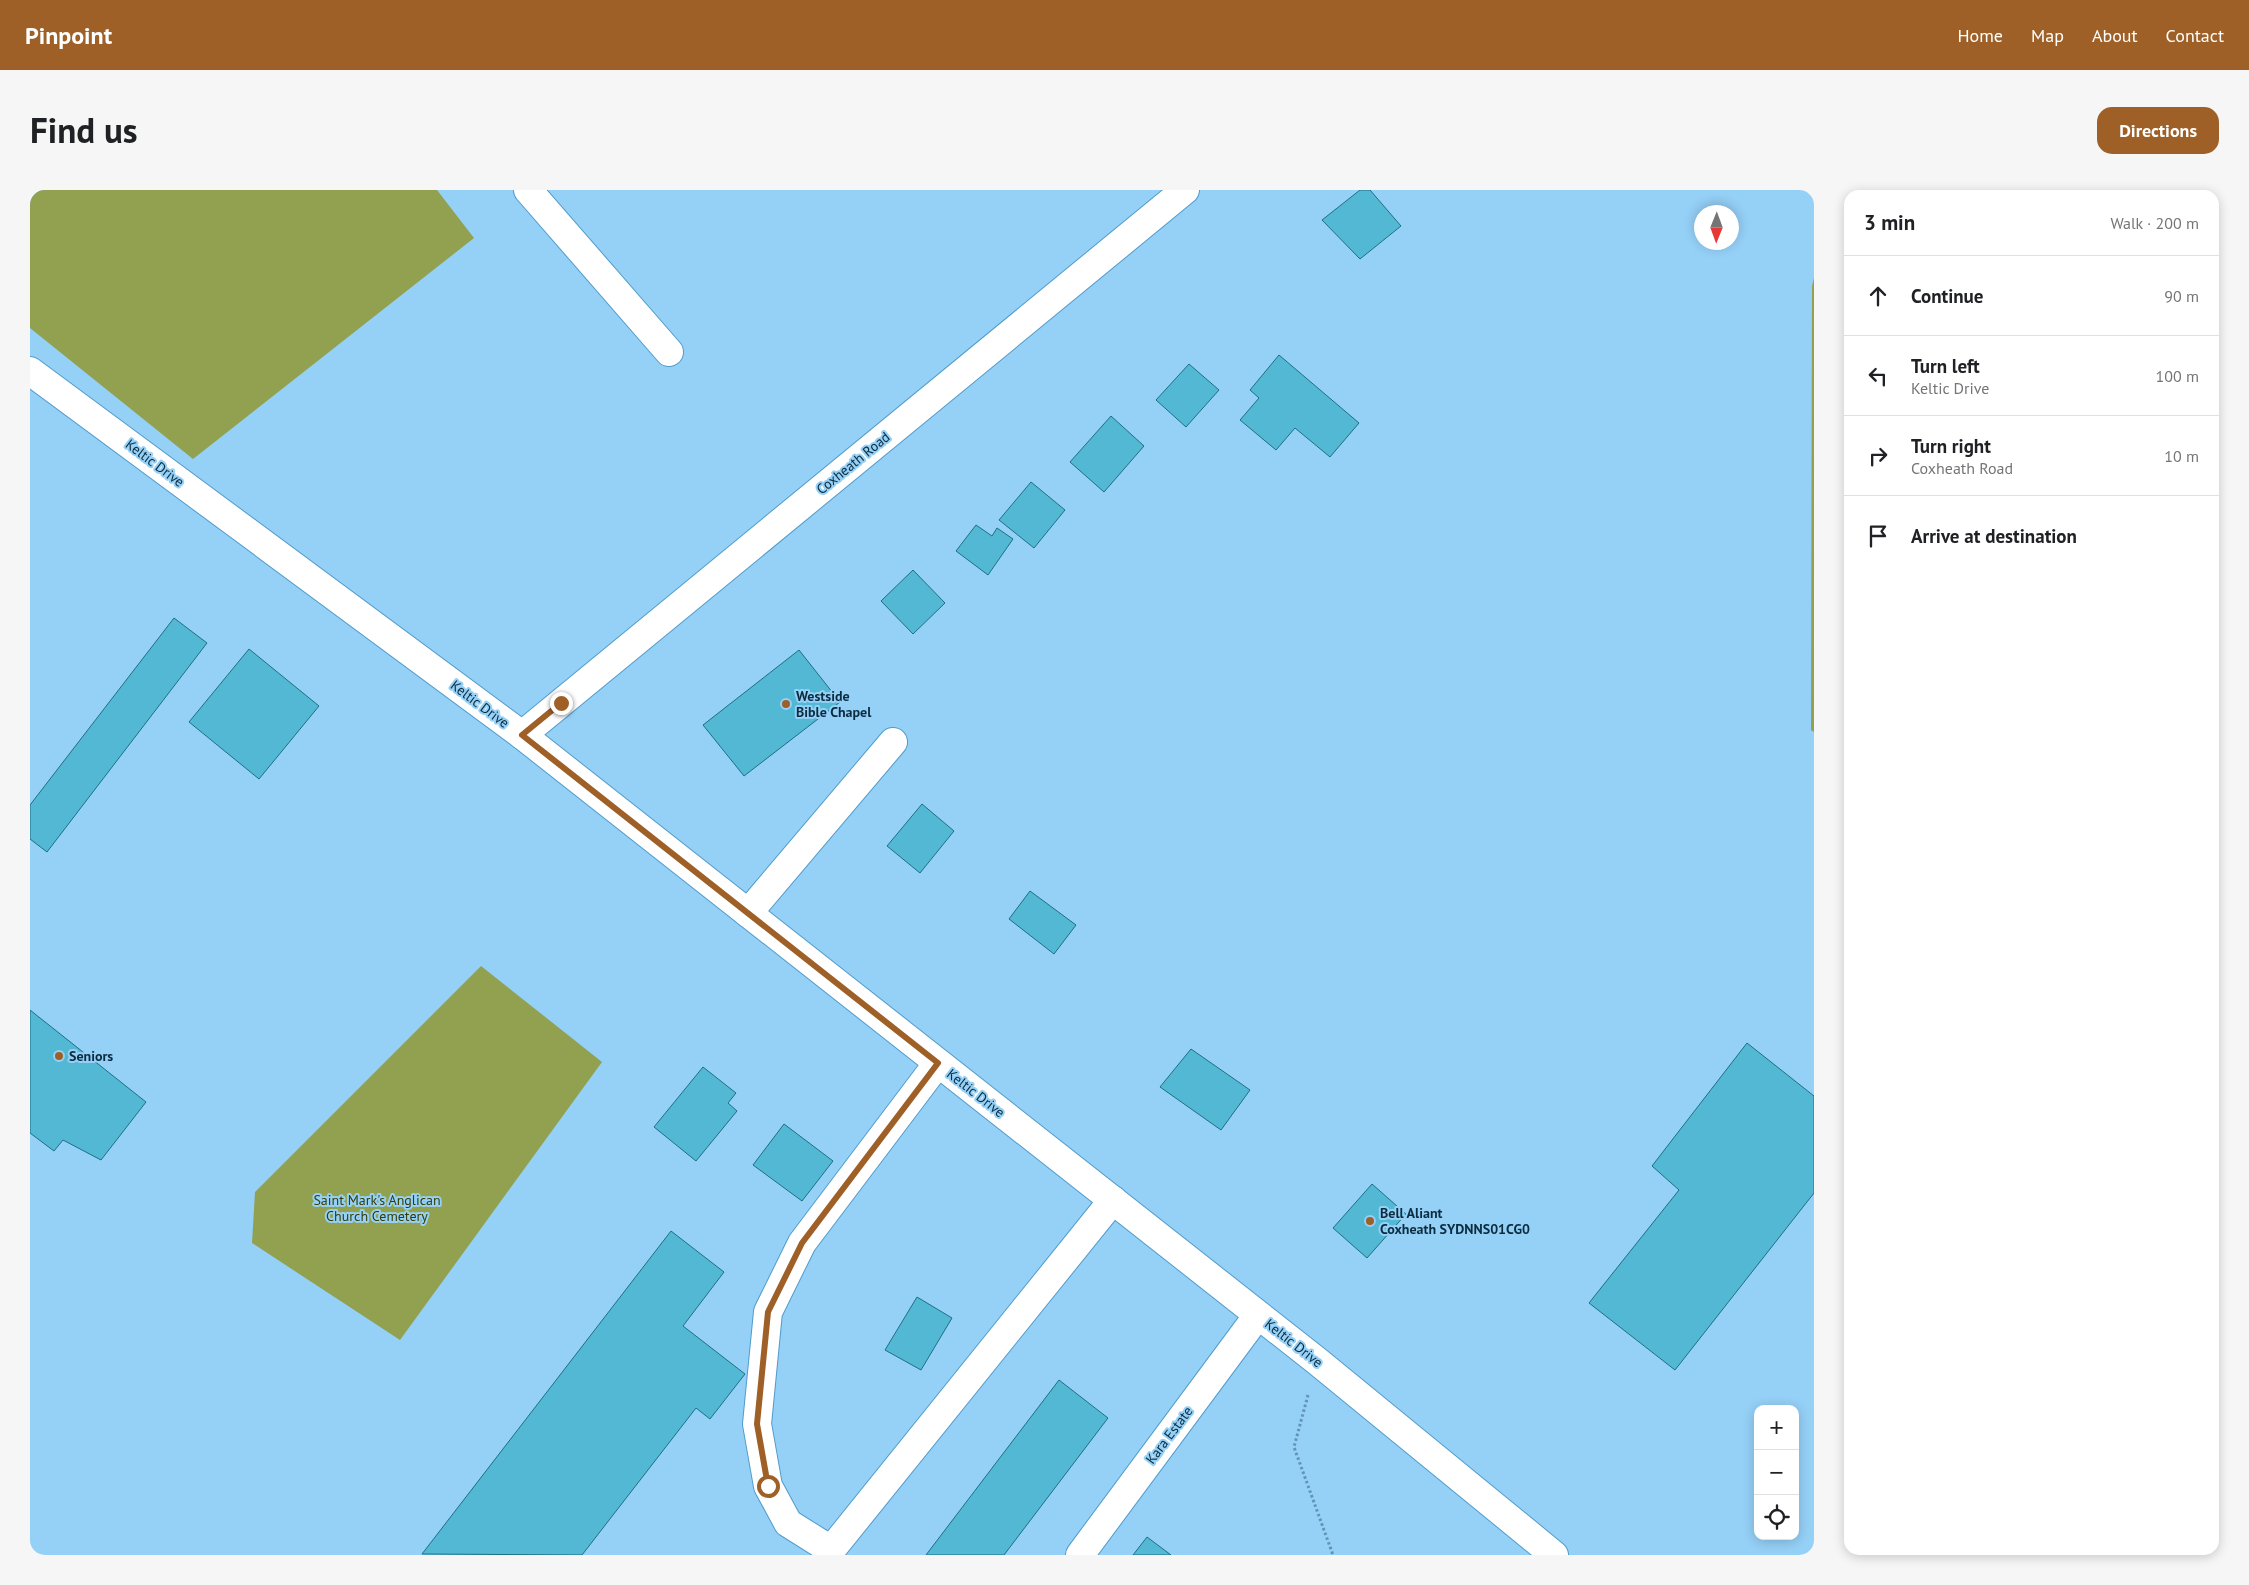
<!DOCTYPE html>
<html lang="en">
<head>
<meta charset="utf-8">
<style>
  :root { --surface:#fff; --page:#f6f6f6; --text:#202124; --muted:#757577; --line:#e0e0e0; --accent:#9f6028 }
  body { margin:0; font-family:"PT Sans",sans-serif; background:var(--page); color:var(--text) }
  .controls { position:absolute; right:15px; bottom:15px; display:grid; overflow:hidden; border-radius:10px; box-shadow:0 2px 12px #0003 }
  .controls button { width:45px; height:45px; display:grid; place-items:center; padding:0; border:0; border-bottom:1px solid var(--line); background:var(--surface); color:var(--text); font:25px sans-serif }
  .compass { position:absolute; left:1664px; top:15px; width:45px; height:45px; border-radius:50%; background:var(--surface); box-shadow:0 2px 12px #0003; rotate:181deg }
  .stop { position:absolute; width:15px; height:15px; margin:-11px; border:4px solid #9f6028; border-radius:50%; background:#fff }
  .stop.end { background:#9f6028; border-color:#fff; box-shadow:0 1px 5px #0008 }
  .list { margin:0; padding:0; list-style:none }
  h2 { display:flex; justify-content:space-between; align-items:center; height:65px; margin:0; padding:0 20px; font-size:21px }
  h2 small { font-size:16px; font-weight:400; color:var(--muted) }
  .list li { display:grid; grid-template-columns:32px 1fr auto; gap:15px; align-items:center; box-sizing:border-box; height:80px; padding:0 20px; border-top:1px solid var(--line) }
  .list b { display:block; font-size:19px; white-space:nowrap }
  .list p { margin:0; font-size:16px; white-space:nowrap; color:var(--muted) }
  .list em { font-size:16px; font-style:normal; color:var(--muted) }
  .icon { flex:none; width:28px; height:28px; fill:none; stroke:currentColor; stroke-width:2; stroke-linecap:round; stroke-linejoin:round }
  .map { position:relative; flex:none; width:1784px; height:1365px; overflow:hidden; border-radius:15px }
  header { display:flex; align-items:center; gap:30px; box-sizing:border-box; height:70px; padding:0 25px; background:var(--accent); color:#fff }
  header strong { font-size:24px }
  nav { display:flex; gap:28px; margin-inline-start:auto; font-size:18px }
  .intro { display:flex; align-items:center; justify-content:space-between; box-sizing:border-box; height:120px; padding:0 30px }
  h1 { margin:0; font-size:35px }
  .button { padding:12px 22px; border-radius:15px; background:var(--accent); color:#fff; font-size:18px; font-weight:700 }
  main { display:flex; gap:30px; padding:0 30px }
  aside { flex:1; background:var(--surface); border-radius:15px; box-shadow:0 2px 12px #0003 }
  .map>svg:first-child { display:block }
  .green { fill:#91a150 }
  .building { fill:#52b8d4; stroke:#1d7084 }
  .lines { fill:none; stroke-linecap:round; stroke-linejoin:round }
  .minor-casing { stroke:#519cca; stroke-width:30 }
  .major-casing { stroke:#519cca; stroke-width:30 }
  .path { stroke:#6294b4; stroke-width:3; stroke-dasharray:2.5 2.5; stroke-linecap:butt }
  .minor { stroke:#fff; stroke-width:28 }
  .major { stroke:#fff; stroke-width:28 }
  .route { stroke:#9f6028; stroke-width:6 }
  .poi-dot { fill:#9f6028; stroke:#95d0f7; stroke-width:2 }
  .labels { text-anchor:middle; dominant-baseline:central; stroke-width:4; stroke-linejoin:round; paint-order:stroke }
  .street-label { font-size:14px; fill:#0b2c3f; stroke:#95d0f7 }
  .poi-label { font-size:14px; font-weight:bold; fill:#0b2c3f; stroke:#95d0f7; text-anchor:start }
  .park-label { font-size:14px; fill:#353d03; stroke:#95d0f7 }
</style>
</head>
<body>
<header>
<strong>Pinpoint</strong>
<nav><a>Home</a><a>Map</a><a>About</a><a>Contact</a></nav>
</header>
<div class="intro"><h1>Find us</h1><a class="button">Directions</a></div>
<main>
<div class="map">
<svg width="1784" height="1365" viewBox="0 0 1784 1365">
  <rect width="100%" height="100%" fill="#95d0f7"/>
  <path class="green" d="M0 0H407L444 48 163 269 0 138Z
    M1784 88V542L1781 540 1782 96Z
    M451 776 572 872 370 1150 222 1053 225 1002Z"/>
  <path class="building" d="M1330 0H1340L1371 36 1330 69 1292 30Z
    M1249 165 1329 233 1300 267 1265 238 1246 260 1210 230 1229 208 1220 200Z
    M1159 174 1189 200 1156 237 1126 210Z
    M1081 226 1114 256 1074 302 1040 272Z
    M1001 292 1035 320 1004 358 969 330Z
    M946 335 962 346 967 338 983 349 958 385 926 361Z
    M883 380 915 413 883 444 851 411Z
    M144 428 177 453 17 662 0 649V615Z
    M219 459 289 516 229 589 159 532Z
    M769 460 810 512 714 586 673 535Z
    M892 614 924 641 890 683 857 656Z
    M1000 701 1046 735 1024 764 979 729Z
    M0 820 116 912 71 970 33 950 24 961 0 943Z
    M1717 853 1784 906V1003L1645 1180 1559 1113 1649 1000 1622 976Z
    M1161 859 1220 900 1191 940 1130 897Z
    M673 877 706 903 698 913 707 921 666 971 624 937Z
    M754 934 803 971 772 1011 723 975Z
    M1342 994 1376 1024 1337 1068 1303 1038Z
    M641 1041 694 1082 653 1136 715 1184 680 1229 666 1218 552 1365 392 1364Z
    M887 1107 922 1128 891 1180 855 1160Z
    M1029 1190 1078 1228 974 1365H896Z
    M1117 1347 1141 1365H1103Z"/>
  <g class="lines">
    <defs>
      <path id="minor" d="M498 0 639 162
        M492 545 1155 0
        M718 723 863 552
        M801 1360 758 1333 738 1296 727 1234 738 1122 772 1053 908 873
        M797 1365 1083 1010
        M1050 1365 1228 1125"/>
      <path id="major" d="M0 181 492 545 1287 1171 1524 1365"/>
    </defs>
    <use href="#minor" class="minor-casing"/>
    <use href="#major" class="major-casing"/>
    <path class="path" d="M1278 1205 1264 1257 1303 1365"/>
    <use href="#minor" class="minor"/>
    <use href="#major" class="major"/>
  </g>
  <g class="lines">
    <path class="route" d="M531 513 492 545 908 873 772 1053 738 1122 727 1234 738 1296"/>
  </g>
  <g class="poi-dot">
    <circle cx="756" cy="514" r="5"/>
    <circle cx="29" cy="866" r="5"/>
    <circle cx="1340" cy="1031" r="5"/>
  </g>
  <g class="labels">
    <g class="street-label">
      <text transform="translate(125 273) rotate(37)">Keltic Drive</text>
      <text transform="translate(823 273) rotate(-39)">Coxheath Road</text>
      <text transform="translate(450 514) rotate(37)">Keltic Drive</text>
      <text transform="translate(946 903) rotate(38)">Keltic Drive</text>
      <text transform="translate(1264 1153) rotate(38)">Keltic Drive</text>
      <text transform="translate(1139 1245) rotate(-53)">Kara Estate</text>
    </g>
    <g class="poi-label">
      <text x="766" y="506">Westside<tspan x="766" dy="16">Bible Chapel</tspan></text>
      <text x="39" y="866">Seniors</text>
      <text x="1350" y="1023">Bell Aliant<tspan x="1350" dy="16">Coxheath SYDNNS01CG0</tspan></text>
    </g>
    <g class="park-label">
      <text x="347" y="1010">Saint Mark's Anglican<tspan x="347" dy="16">Church Cemetery</tspan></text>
    </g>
  </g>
</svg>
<div class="controls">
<button>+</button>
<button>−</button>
<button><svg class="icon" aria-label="locate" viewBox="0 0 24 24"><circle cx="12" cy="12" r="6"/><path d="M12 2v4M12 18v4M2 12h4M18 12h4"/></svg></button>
</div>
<svg class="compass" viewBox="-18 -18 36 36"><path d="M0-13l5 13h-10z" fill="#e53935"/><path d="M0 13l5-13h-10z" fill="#757577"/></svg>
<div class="stop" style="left:738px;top:1296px"></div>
<div class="stop end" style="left:531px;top:513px"></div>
</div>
<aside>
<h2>3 min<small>Walk · 200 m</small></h2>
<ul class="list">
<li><svg class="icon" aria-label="ahead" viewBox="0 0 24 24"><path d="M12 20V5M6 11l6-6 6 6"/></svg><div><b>Continue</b></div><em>90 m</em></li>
<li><svg class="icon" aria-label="left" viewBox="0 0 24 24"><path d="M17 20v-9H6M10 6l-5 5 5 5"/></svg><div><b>Turn left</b><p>Keltic Drive</p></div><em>100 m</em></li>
<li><svg class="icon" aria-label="right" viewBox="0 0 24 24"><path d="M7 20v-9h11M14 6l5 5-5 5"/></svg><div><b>Turn right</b><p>Coxheath Road</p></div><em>10 m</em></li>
<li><svg class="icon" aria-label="arrive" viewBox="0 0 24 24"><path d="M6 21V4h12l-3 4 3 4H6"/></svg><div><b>Arrive at destination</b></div></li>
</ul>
</aside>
</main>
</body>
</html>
